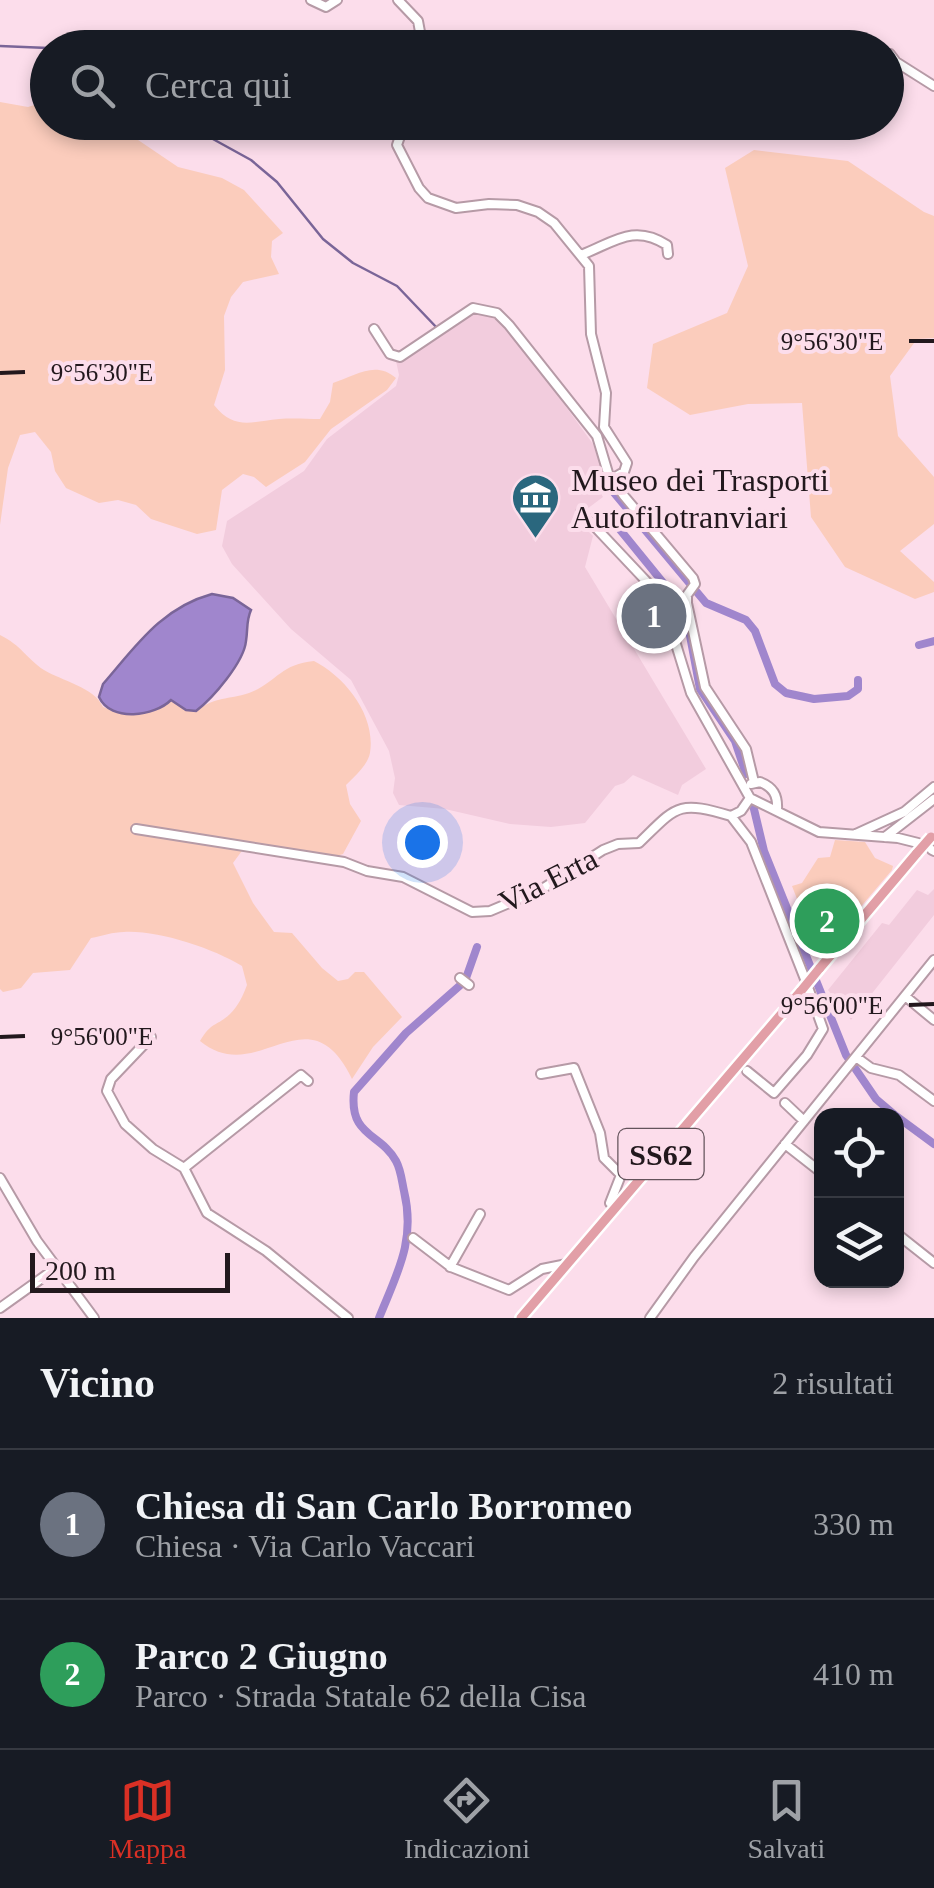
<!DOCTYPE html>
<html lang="it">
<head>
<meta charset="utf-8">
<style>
  :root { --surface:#171b24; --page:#242831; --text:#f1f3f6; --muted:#9ea1a6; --line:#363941; --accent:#d93025 }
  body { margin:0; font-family:"Times New Roman",serif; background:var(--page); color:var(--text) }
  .controls { position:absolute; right:30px; bottom:30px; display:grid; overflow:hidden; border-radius:20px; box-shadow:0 5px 15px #0003 }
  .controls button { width:90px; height:90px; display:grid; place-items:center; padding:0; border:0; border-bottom:2px solid var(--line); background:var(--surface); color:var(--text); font:50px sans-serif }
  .scale { position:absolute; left:30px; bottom:25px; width:200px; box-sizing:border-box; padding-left:10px; border:5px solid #22181d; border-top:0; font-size:28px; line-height:35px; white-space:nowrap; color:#22181d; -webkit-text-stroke:8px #fcddeb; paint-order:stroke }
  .you { position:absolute; left:422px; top:842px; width:35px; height:35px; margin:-25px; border:8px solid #fff; border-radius:50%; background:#1a73e8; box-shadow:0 0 0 15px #1a73e833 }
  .badge { display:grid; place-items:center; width:65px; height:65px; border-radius:50%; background:var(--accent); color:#fff; font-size:32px; font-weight:700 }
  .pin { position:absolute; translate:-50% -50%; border:5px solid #fff; box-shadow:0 2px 10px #0006 }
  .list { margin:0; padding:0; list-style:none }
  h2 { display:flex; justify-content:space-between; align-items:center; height:130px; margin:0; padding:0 40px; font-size:42px }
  h2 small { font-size:32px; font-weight:400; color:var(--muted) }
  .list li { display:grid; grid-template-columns:65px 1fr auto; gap:30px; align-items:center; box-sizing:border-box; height:150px; padding:0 40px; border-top:2px solid var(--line) }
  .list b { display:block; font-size:38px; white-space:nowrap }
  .list p { margin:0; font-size:32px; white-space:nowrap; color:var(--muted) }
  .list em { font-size:32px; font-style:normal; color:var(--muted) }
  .icon { flex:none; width:55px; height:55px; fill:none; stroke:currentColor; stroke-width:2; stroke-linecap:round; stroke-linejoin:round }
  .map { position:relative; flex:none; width:934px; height:1318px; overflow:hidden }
  .search { position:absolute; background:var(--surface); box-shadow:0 5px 15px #0003; left:30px; right:30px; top:30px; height:110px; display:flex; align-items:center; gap:25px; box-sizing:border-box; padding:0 35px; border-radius:55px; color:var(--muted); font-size:38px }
  .sheet { height:430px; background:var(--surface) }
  nav { display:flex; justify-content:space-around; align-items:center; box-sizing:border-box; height:140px; border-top:2px solid var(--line); background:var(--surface); font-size:28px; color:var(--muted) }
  nav a { display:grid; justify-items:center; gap:5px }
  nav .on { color:var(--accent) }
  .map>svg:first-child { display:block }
  .built { fill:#f2ccdd }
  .green { fill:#fbccbc }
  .water { fill:#a086cd; stroke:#7a6598; stroke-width:2.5 }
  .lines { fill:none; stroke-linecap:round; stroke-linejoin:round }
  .stream { stroke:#7a6598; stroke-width:2.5 }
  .canal { stroke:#a086cd; stroke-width:8 }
  .minor-casing { stroke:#b69aa6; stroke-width:12 }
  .major-casing { stroke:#fff; stroke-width:14 }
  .minor { stroke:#fff; stroke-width:8 }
  .major { stroke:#e29fa7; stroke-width:9 }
  .major-bridge-casing { stroke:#fff; stroke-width:14; stroke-linecap:butt }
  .major-bridge { stroke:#e29fa7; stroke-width:9 }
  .ticks { fill:none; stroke:#22181d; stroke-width:4 }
  .labels { text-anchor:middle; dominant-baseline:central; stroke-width:8; stroke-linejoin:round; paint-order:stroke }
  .shield { fill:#fcddeb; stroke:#63535b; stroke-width:2.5 }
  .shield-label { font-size:30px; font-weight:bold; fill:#22181d }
  .poi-label { font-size:32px; fill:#22181d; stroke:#fcddeb; text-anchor:start }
  .street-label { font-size:32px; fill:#22181d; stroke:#fcddeb }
  .ticks-label { font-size:25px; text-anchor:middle; fill:#22181d; stroke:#fcddeb; stroke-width:8; stroke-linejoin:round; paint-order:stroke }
</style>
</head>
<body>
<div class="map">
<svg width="934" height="1318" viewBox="0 0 934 1318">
  <rect width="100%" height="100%" fill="#fcddeb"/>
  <path class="built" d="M474 310 494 314 511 331 593 444 600 464 596 484 603 497 575 518 593 536 585 567 706 769 682 785 678 795 633 775 624 783 615 786 585 823 551 827 510 824 445 809 399 805 393 793 395 778 389 751 351 680 291 629 232 564 222 546 227 521 304 471 327 439 396 386 399 375 396 361 404 360Z
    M934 889V915L851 1020 828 990 882 923 889 925 917 890 928 895Z"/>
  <path class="green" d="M47 101 48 122 113 123 178 167 222 178 244 190 283 233 272 241 271 257 279 274 243 282 231 297 224 316 225 370 214 405C234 430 250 422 279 419 293 418 307 419 320 419L330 402 333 383C355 376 375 360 396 378L387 390 331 429 305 462 266 487 254 477 243 474 222 490 216 530 197 534 151 519 136 505 118 500 99 503 66 488 55 471 51 452 35 432 20 435 8 468 0 525V102L28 107Z
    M754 150 848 161 924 212 934 216V338L917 339 890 376 898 436 934 477V524L900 551 934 582V592L915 599 845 567 811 517 802 403 748 404 690 415 647 388 653 344 727 313 748 266 725 168Z
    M0 635C21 645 27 659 44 670 62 681 94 687 103 707 124 715 155 717 171 699L196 711C217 696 227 700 249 693 276 683 280 664 314 661 345 677 376 715 370 753 367 766 355 776 346 785L350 804 361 821 343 854 327 859 261 845 244 848 233 863 253 903 274 932 292 933 322 968 338 981 348 979 355 972H364L402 1017 373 1047 352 1079C308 988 258 1089 200 1041 212 1021 216 1027 230 1014 238 1006 243 996 247 985L242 966C212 948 158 930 124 932 113 932 102 936 91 938L70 970 33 973 21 988 3 992 0 989Z
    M835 840 865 842 875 858 893 866 892 870 819 956 792 886 802 883 818 858 830 857Z"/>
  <path class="water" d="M212 594 233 598 251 610C246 621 248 629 246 641 244 662 213 698 196 711L186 710 171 700C155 716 111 723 99 697L103 684C136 646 161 608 212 594Z"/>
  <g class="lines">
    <path class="stream" d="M0 46 48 48
      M182 122 251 160 277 182 323 239 353 263 397 286 438 329"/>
    <path class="canal" d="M593 473 600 476 706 603 746 620 755 631 775 684 786 693 814 699 848 696 858 689V680
      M617 526 678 601 688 625 700 689 735 741 746 774
      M919 645 934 641
      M753 805 764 851 846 1055 876 1099 896 1116
      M896 1116 934 1144
      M379 1318C397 1273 416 1241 404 1191 402 1182 401 1170 396 1161 381 1133 349 1137 354 1092L406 1033 465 981 477 947"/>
    <defs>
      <path id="minor" d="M311 0 326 7 337 0
        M398 0 418 21 423 48
        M890 54 896 62 934 86
        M405 122 397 145 419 188 428 198 456 208 489 204 517 205 538 212 554 223 589 266 591 334 606 393 604 427 627 463 624 472 612 479
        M581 255C613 243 633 223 667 245L668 254
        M374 329 390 354 400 357 473 308 497 313 509 325 597 436 608 473 624 496 693 578 695 584 687 595V603L705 687 746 749 754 782
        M581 512 647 582 667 615 691 693 750 798
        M751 784 760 782C773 787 778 795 777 810
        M731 816 741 811 750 798 819 832 898 838 918 843
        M731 816 751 842 805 979
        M136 829 344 862 367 871 403 877 472 912 490 911 542 889 603 850 618 844 639 843C677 806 677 800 731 816
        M856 834 904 812 934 787
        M885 837 934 799
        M932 850 934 851
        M460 978 469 985
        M905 996 934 1020
        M151 1037 111 1079 107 1091 125 1124 153 1149 184 1168 207 1213 266 1251 348 1318
        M856 1057 871 1068 899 1075 934 1101
        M747 1071 774 1093 807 1055 823 1029 809 990
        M541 1074 574 1068 600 1133 604 1158 621 1175 610 1203 616 1206
        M785 1103 804 1121
        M785 1144 822 1173
        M184 1168 301 1075 308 1081
        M0 1178 37 1241 94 1318
        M896 1233 934 1263
        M413 1238 451 1267 509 1290 542 1269 567 1264
        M450 1267 480 1214
        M0 1308 56 1268
        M650 1318 694 1257 934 960"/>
      <path id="major" d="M819 969 917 853
        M521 1318 801 991"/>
    </defs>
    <use href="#minor" class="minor-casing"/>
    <use href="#major" class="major-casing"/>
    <use href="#minor" class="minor"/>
    <use href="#major" class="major"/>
    <defs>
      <path id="major-bridge" d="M917 853 931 837
        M801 991 819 969"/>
    </defs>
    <use href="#major-bridge" class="major-bridge-casing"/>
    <use href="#major-bridge" class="major-bridge"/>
  </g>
  <path class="ticks" d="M909 341H934M0 373 25 372M909 1005 934 1004M0 1037 25 1036"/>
  <defs>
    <symbol id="museum-pin" viewBox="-11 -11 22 30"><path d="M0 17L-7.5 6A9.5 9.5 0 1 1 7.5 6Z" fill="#2a677e" stroke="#fcddeb"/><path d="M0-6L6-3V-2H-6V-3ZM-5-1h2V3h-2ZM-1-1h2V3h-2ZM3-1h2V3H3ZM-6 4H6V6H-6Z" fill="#fff"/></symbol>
  </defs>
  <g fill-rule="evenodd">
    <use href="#museum-pin" x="508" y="470" width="55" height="75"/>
  </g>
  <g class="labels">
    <rect class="shield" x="618.5" y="1129" width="85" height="50" rx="8"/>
    <g class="shield-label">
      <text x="661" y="1154">SS62</text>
    </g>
    <g class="poi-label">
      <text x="571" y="480">Museo dei Trasporti<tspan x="571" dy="37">Autofilotranviari</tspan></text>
    </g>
    <g class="street-label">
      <text transform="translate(548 880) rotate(-27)">Via Erta</text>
    </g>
  </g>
  <g class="ticks-label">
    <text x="832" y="350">9°56'30"E</text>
    <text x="102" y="381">9°56'30"E</text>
    <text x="832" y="1014">9°56'00"E</text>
    <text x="102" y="1045">9°56'00"E</text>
  </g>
</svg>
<div class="controls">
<button><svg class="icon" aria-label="locate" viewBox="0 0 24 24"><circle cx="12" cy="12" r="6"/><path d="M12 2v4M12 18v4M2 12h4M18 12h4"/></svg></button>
<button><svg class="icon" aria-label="layers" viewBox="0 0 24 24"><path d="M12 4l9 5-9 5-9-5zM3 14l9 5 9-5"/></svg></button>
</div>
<div class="scale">200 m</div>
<div class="you"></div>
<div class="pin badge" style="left:654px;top:616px;background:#6b7280">1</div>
<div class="pin badge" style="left:827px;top:921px;background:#2e9e5b">2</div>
<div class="search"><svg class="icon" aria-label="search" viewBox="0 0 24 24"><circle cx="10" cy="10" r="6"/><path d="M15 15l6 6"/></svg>Cerca qui</div>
</div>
<section class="sheet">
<h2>Vicino<small>2 risultati</small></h2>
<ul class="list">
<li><span class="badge" style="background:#6b7280">1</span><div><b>Chiesa di San Carlo Borromeo</b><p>Chiesa · Via Carlo Vaccari</p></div><em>330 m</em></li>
<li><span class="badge" style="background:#2e9e5b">2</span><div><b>Parco 2 Giugno</b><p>Parco · Strada Statale 62 della Cisa</p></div><em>410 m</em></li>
</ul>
</section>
<nav>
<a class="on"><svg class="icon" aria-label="map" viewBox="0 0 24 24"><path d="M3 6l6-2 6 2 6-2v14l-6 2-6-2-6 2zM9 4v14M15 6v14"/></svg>Mappa</a>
<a><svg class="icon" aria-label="directions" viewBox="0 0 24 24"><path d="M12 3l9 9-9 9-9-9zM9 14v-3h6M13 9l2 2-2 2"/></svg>Indicazioni</a>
<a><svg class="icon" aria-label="saved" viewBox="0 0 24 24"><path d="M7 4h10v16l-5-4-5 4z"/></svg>Salvati</a>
</nav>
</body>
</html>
